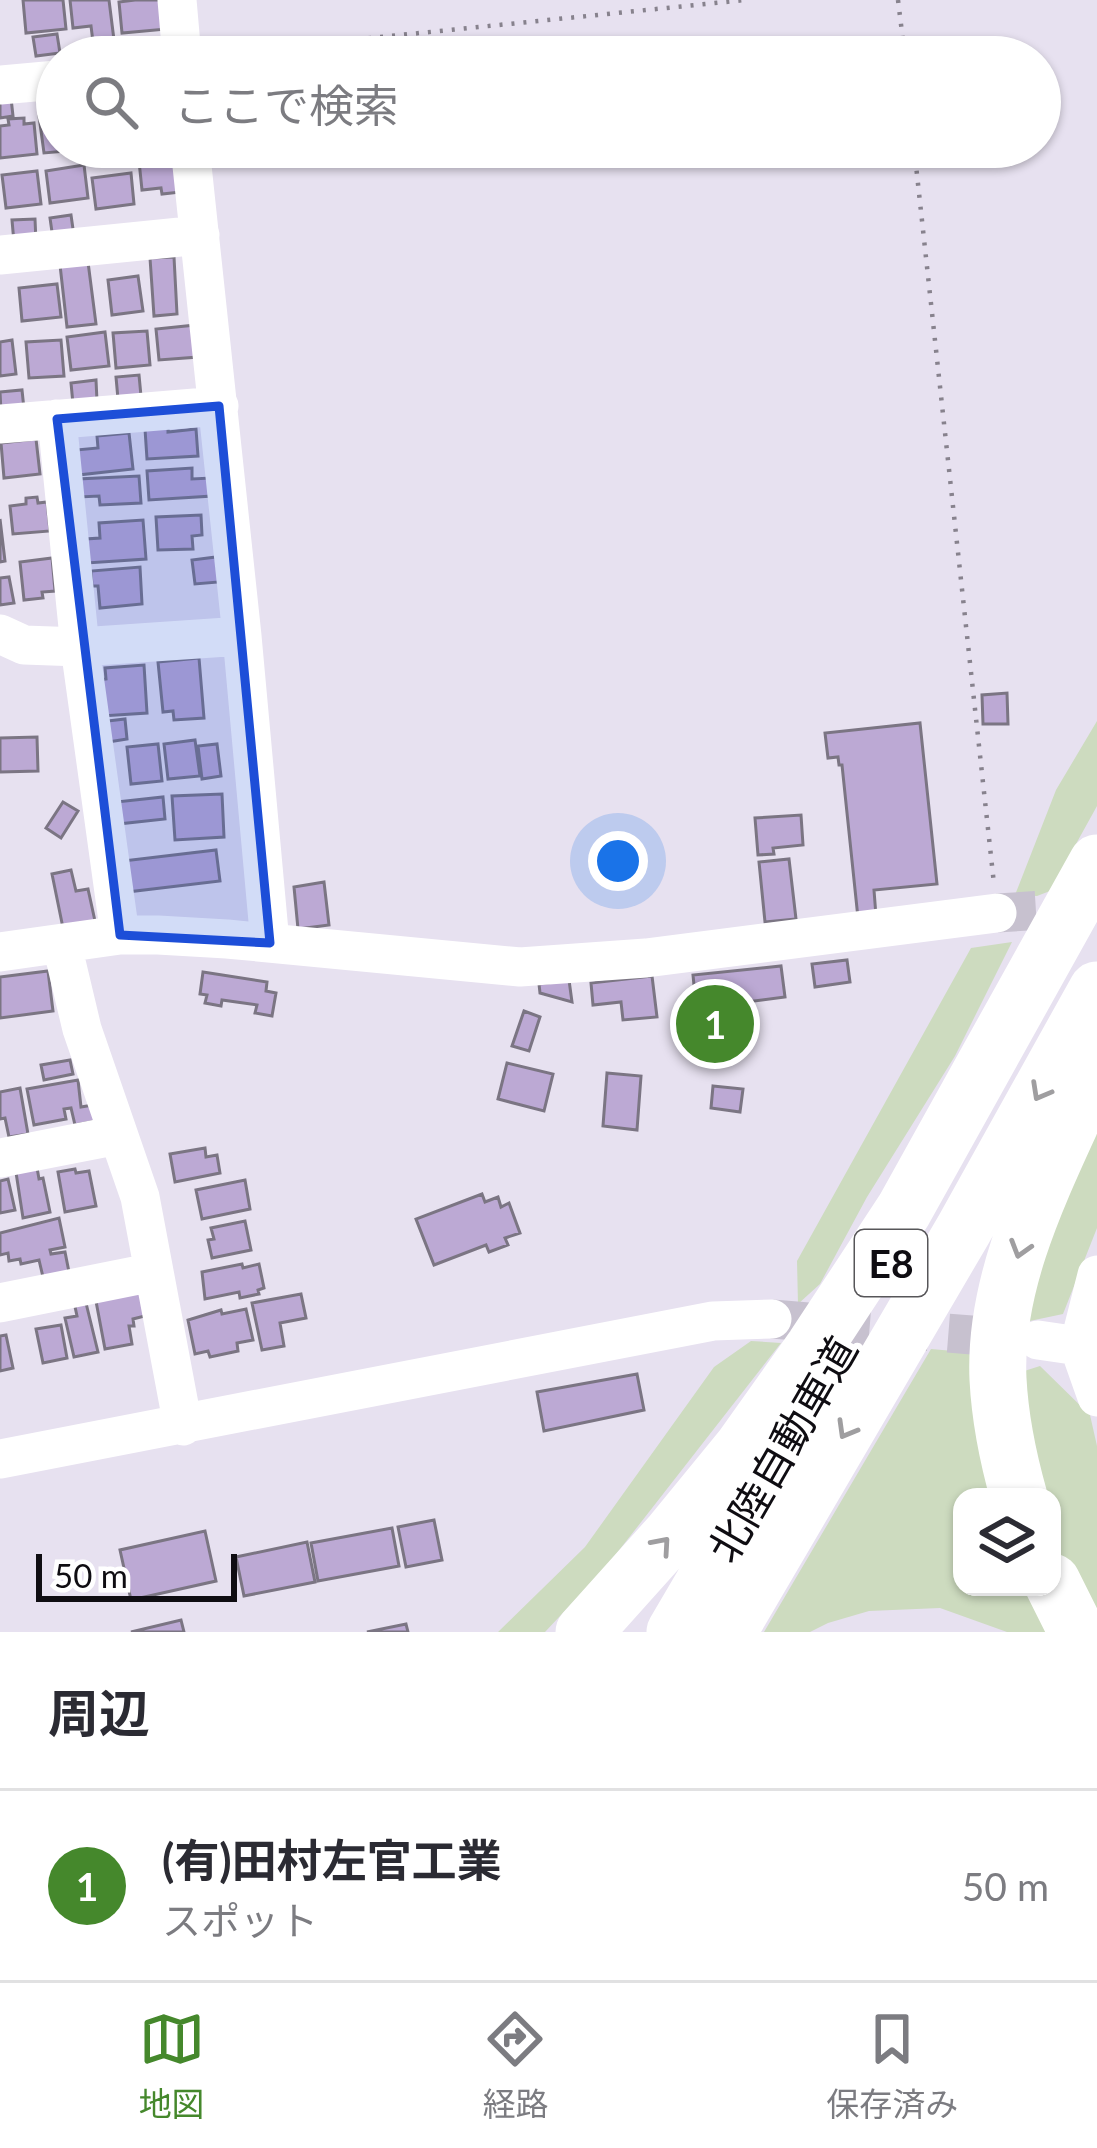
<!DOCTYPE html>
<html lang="ja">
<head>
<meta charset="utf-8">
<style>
  :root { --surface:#fff; --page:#f2f2f3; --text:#2b2b33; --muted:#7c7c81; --line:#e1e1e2; --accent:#45882c }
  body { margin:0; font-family:Lato,"Noto Sans JP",sans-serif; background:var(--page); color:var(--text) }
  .controls { position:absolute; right:36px; bottom:36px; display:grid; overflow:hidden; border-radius:24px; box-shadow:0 3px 9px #0004 }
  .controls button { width:108px; height:108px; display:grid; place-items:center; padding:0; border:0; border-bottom:3px solid var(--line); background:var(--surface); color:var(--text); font:60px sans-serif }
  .scale { position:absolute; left:36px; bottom:30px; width:201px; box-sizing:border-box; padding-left:12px; border:6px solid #0f0d12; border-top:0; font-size:33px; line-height:42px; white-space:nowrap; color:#0f0d12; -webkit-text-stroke:9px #fff; paint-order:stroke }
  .you { position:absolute; left:618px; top:861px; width:42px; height:42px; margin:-30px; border:9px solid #fff; border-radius:50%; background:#1a73e8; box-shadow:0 0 0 18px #1a73e833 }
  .badge { display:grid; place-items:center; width:78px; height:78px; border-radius:50%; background:var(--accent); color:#fff; font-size:39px; font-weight:700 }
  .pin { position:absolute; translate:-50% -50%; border:6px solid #fff; box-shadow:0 3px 12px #0006 }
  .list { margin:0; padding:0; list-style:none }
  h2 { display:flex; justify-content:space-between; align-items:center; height:156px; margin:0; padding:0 48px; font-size:51px }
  h2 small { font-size:39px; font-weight:400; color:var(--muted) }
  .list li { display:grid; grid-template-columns:78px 1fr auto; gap:36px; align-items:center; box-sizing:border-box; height:192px; padding:0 48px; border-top:3px solid var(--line) }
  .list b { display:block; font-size:45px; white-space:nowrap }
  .list p { margin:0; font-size:39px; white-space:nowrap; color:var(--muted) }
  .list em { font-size:39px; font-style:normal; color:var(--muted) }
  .icon { flex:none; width:66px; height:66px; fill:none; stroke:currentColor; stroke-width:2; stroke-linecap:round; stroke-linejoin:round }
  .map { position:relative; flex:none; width:1097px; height:1632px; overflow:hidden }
  .search { position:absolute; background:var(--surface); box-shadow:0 3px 9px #0004; left:36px; right:36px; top:36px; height:132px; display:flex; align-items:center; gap:30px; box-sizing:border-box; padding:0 42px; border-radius:66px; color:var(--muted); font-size:45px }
  .sheet { height:348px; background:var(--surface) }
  nav { display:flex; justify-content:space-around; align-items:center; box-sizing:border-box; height:168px; border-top:3px solid var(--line); background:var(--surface); font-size:33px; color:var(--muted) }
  nav a { display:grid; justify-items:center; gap:6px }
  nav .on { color:var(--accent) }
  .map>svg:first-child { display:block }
  .green { fill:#cddbbf }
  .building { fill:#bca9d4; stroke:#7b7583; stroke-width:3 }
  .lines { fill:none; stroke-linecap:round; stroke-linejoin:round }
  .minor-tunnel { stroke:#c7c1cf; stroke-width:39; stroke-dasharray:39 20; stroke-linecap:butt }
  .path { stroke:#87828d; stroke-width:4.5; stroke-dasharray:3 9; stroke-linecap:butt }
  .minor { stroke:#fff; stroke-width:39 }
  .highway { stroke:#fff; stroke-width:57 }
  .oneway { stroke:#9f9ea0 }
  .marked { fill:#1d4ed8; fill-opacity:0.2; stroke:#1d4ed8; stroke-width:9; stroke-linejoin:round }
  .labels { text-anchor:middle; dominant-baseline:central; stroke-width:12; stroke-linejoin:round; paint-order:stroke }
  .shield { fill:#fff; stroke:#575659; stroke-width:3 }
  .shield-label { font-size:39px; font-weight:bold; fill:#0f0d12 }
  .street-label { font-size:42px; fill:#0f0d12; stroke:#fff }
</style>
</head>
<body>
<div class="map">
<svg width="1097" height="1632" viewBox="0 0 1097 1632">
  <rect width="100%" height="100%" fill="#e7e1f0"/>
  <path class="green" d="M1097 721V806L1050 891 1037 896 1015 895 1056 790Z
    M1012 942 955 1056 867 1197 820 1284 798 1304 797 1261 971 948Z
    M1097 1113V1228L1063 1314 1025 1322 1057 1200Z
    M751 1341 781 1343 606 1567 545 1632H498L585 1547 714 1367Z
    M931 1349 976 1353 996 1497H962V1587H1035L1059 1632H1007L940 1608 869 1611 828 1623 810 1632H764Z
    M1040 1366 1090 1415 1097 1446V1632L1052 1548V1497H1033L1018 1373Z"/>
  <path class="building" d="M23 0H63L66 29 26 33Z
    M70 0H109L115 48 94 50 91 26 73 28Z
    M135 0H164L167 29 122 33 119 2Z
    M57 34 60 53 36 56 33 37Z
    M57 94V147H73L66 148 67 151 44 153 39 116 49 115 46 95Z
    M11 98 13 116 0 118V99Z
    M24 118V124L34 123 37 154 0 158V126L9 125 8 119Z
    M177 157 181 192 162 194 161 188 142 190 139 161Z
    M84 165 88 198 50 203 46 171Z
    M37 171 41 204 6 208 2 175Z
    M131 173 134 204 96 209 92 178Z
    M71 215 74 236 53 239 50 218Z
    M35 219 36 242 14 243 12 220Z
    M174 257 177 314 154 316 150 258Z
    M88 262 96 324 67 327 60 265Z
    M138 276 143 311 112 315 108 280Z
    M57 284 61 317 22 321 19 288Z
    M196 325 198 357 159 360 156 329Z
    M147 331 150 365 116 368 113 333Z
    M105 332 109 366 71 370 67 337Z
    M12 340 16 374 0 376V342Z
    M61 340 64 376 29 378 26 342Z
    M139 375 141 396 118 399 116 377Z
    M96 380 97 401 73 404 71 383Z
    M22 390 24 409 1 411 0 392Z
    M168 427V432L196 429 198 456 147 459 145 429Z
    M129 433 133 469 78 475 76 450 98 448 97 436Z
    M36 439 40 474 4 478 1 443Z
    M192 468V479L211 478 212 496 149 500 147 471Z
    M139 476 141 503 100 505 99 496 79 497 78 479Z
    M37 497 38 503 47 502 50 531 13 534 10 506 26 504V498Z
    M201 515 202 535 192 536 193 549 158 550 156 517Z
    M0 519 5 561 0 562Z
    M143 520 146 559 87 563 86 539 100 538 99 523Z
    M216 557 219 582 195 584 192 560Z
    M52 558 55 591 42 592 43 598 24 600 20 562Z
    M140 567 142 604 100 608 98 586H92L91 571Z
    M9 577 14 603 0 605V578Z
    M199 658 204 718 174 720 173 711 163 712 158 662Z
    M144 665 147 713 102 716 99 680 106 679 105 668Z
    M1007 693 1008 724H983L982 695Z
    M125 719 127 739 102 743 99 722Z
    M920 723 937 884 874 890 876 916 858 918 842 765H839L838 757 828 758 825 733Z
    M37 737 38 771 0 772V738Z
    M195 740 200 776 168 779 164 744Z
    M158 744 162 781 131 784 127 747Z
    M217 744 221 776 202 779 198 746Z
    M222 794 224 837 175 840 172 796Z
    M163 797 165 819 118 824 116 802Z
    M63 802 78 811 61 838 46 828Z
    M801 815 803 845 773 848 774 854 758 855 755 818Z
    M216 850 220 881 127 892 123 861Z
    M789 859 796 919 765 922 759 862Z
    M71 870 76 891 88 889 95 921 63 928 52 874Z
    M324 882 329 925 298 929 294 887Z
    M847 960 850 982 815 987 812 964Z
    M781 966 785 997 730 1004 734 1044 700 1046 693 975Z
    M48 971 53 1011 0 1018V977Z
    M203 972 267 982 266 991 276 993 272 1016 255 1013 257 1005 222 1000 221 1006 205 1003 207 995 200 994Z
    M652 976 657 1017 623 1020 621 1002 593 1005 591 983Z
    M569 980 572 1002 540 993 539 984Z
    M524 1011 540 1017 529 1051 512 1046Z
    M70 1060 73 1074 44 1080 41 1065Z
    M507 1063 553 1074 544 1111 498 1099Z
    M607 1073 641 1076 637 1130 603 1126Z
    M78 1080 81 1107 93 1105 96 1121 75 1125 71 1108 64 1109 66 1119 34 1125 27 1089Z
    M713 1086 743 1089 740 1112 711 1108Z
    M20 1088 28 1134 9 1137 5 1118 0 1119V1092Z
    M205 1148 206 1157 217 1155 220 1173 175 1182 170 1154Z
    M36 1162 39 1179 43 1178 50 1212 23 1218 15 1166Z
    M75 1169 76 1173 89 1171 96 1206 65 1212 58 1172Z
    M8 1179 15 1210 0 1213V1181Z
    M245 1180 250 1209 202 1219 196 1190Z
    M482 1194 485 1202 498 1197 501 1207 509 1203 520 1233 505 1238 508 1245 489 1252 486 1245 434 1265 416 1219Z
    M59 1218 65 1247 50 1250 51 1254 65 1252 69 1272 43 1277 39 1260 21 1264 20 1259 9 1261 8 1253 0 1255V1233Z
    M245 1221 251 1250 212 1258 208 1240 214 1239 211 1228Z
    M242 1264 243 1268 259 1264 264 1288 258 1290 259 1294 240 1298 239 1292 205 1299 202 1272Z
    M140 1288 145 1316 133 1319 134 1326H129L132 1344 105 1349 95 1296Z
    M301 1294 306 1318 280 1323 284 1346 262 1350 252 1303Z
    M85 1299 98 1352 74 1357 65 1318 77 1316 74 1302Z
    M246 1309 253 1340 237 1343 238 1351 210 1357 208 1351 195 1354 188 1320 221 1310 222 1314Z
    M61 1325 67 1358 43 1363 36 1329Z
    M6 1335 13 1368 0 1371V1336Z
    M637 1374 644 1410 544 1431 537 1392Z
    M434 1520 442 1560 406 1567 398 1527Z
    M392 1528 399 1566 318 1581 311 1543Z
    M205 1531 216 1581 131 1600 120 1550Z
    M307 1542 315 1582 244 1596 236 1557Z
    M181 1620 184 1632H131Z
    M406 1624 408 1632H367Z"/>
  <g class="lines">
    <path class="minor-tunnel" d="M997 913 1092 907
      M772 1319 1021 1339"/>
    <path class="path" d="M898 0 905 57
      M213 54 745 0
      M914 147 994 884"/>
    <path class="minor" d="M177 0 182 57
      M0 85 57 80
      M190 147 242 636 270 943
      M0 255 200 235
      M57 419 80 647 120 935
      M0 424 219 406
      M0 634 24 645 80 647 242 636
      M62 945 82 1029 140 1197 183 1426
      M0 952 120 935H158L227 939 520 967 646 958 997 913
      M0 1158 118 1135
      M1097 1275 1079 1346 1097 1397
      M0 1303 154 1272
      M1038 1340 1079 1346
      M0 1459 713 1321 772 1319"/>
    <path class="highway" d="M1019 1497C1008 1458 1000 1419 998 1379 993 1268 1055 1163 1097 1064
      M1052 1582 1077 1632
      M584 1632 671 1535 743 1447 814 1347 904 1210 1097 863
      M675 1632 794 1429
      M728 1632 964 1229 1097 990"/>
  </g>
  <defs><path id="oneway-chevron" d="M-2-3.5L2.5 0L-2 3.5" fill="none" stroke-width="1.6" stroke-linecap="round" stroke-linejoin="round" transform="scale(3)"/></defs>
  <g class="oneway">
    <use href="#oneway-chevron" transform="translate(1040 1092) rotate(119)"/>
    <use href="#oneway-chevron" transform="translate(1020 1249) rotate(107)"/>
    <use href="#oneway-chevron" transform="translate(846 1430) rotate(120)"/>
    <use href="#oneway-chevron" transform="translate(662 1545) rotate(-49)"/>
  </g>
  <path class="marked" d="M219 406 270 943 120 935 57 419Z"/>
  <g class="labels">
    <rect class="shield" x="855" y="1230" width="72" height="66" rx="9"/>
    <g class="shield-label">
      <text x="891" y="1263">E8</text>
    </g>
    <g class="street-label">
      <text transform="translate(782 1449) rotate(-60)">北陸自動車道</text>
    </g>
  </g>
</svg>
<div class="controls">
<button><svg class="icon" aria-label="layers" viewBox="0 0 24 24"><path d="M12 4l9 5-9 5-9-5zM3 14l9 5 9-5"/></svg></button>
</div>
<div class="scale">50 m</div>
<div class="you"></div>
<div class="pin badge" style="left:715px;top:1024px">1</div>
<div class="search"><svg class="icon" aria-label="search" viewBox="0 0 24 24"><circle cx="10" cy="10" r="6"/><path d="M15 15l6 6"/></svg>ここで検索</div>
</div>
<section class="sheet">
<h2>周辺<small></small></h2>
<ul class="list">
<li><span class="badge">1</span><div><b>(有)田村左官工業</b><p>スポット</p></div><em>50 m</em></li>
</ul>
</section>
<nav>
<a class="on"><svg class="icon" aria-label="map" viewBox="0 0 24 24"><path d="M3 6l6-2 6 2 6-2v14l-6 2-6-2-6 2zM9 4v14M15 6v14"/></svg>地図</a>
<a><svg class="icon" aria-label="directions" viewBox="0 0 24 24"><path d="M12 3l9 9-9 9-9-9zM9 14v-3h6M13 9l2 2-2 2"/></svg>経路</a>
<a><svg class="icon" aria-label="saved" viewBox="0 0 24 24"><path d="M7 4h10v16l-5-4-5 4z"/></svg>保存済み</a>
</nav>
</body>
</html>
